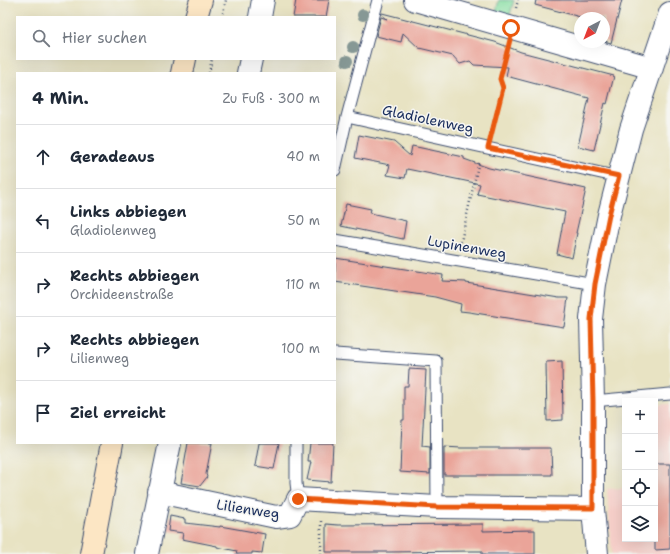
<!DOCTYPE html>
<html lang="de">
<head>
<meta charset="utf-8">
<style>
  :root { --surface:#fff; --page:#f6f6f7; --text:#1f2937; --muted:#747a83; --line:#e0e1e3 }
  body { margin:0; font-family:"Shantell Sans",sans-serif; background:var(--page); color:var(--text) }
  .controls { position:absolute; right:12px; bottom:12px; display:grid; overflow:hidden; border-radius:0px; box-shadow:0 4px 16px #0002 }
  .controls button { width:36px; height:36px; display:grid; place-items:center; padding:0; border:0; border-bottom:1px solid var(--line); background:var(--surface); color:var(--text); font:20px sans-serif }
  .compass { position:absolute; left:574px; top:12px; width:36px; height:36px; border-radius:50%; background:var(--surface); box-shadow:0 4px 16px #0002; rotate:222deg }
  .stop { position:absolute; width:12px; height:12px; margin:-9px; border:3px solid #ea580c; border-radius:50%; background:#fff }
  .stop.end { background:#ea580c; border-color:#fff; box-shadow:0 1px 4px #0008 }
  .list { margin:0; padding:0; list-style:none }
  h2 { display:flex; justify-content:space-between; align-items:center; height:52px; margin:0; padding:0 16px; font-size:17px }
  h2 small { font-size:13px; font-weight:400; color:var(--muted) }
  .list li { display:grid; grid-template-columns:26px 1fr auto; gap:12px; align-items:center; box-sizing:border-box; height:64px; padding:0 16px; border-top:1px solid var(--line) }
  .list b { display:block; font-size:15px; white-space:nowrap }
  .list p { margin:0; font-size:13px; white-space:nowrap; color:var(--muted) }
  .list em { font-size:13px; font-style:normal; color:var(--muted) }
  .icon { flex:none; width:22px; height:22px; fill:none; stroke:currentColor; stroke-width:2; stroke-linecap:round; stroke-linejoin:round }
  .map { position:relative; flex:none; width:670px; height:554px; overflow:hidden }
  .search { position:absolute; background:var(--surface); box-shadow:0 4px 16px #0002; left:16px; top:16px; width:320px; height:44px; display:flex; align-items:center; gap:10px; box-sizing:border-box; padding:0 14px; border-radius:0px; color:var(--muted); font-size:15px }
  .panel { position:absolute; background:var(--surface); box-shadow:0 4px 16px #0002; left:16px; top:72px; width:320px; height:372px; border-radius:0px }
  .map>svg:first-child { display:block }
  .built { fill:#f7d0ca }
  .green { fill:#86dea2; stroke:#508680 }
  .building { fill:#eaa499 }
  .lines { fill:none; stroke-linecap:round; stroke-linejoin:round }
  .service-casing { stroke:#3a4a6d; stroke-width:13 }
  .minor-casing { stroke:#3a4a6d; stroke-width:24 }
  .secondary-casing { stroke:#3a4a6d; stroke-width:24 }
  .path { stroke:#3a4a6d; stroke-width:2.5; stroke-dasharray:1 3; stroke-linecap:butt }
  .service { stroke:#fff; stroke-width:11 }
  .minor { stroke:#fff; stroke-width:22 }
  .secondary { stroke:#fce6c4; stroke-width:22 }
  .tree { fill:#869895 }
  .route { stroke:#ea580c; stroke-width:5 }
  .labels { text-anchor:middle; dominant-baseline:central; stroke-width:3; stroke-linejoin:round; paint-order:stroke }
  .street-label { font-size:14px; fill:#1b2f5e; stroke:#f6f6f2 }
</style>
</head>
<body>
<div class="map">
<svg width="670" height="554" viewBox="0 0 670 554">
  <rect width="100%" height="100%" fill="#f6f6f2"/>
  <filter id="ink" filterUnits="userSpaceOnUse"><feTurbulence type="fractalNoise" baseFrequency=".025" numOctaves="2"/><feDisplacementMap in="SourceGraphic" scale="8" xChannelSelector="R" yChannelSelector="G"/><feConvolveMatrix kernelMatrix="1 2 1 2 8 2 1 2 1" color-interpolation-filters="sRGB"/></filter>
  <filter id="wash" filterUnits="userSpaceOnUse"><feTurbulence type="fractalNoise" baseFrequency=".012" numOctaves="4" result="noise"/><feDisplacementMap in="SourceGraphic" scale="16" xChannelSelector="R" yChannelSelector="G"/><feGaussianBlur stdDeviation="0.9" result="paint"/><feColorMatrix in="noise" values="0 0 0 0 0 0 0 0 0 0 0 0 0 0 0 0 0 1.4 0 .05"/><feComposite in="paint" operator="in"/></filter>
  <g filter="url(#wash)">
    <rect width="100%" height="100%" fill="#e8e3c3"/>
    <path class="built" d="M670 404V554H612L607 489 625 488V539H655V405Z"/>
    <path class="green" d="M499 0H514L509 18 495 15Z"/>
    <g id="blocks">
      <path class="building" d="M296 0H329L326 17H293Z
        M536 0H622L611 43 604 41V18H584L535 5Z
        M382 13 495 42 521 52 614 76 607 104 605 103 594 150 578 146 589 98 506 76 508 67 474 65 470 61 460 64 453 56 419 48 403 33 401 42 376 36 381 17 387 19 381 14Z
        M359 135 394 142 410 156 412 146 464 157V159L489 168 586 189 576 233H577L572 258 557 254 565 212 477 194 480 184 407 169 405 178 387 175 390 165 355 158Z
        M346 204 371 209 370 213 406 221 403 239 341 226Z
        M335 258 443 275 442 281 466 282V283L559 298H568L564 327 469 312 460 311 461 304 435 297 335 282Z
        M562 361 563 420 547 421 546 362Z
        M409 369 426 370 422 446 430 447V474L400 472 402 420H404V386H408Z
        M188 443H212L206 474 207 477 200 486 181 483Z
        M259 443H279L274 469 255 466Z
        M310 443H333L331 482 307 480 311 462H308Z
        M444 447 461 448H551L552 475H444Z
        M655 464H670V549L655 550Z
        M170 516 185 519V523L220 527V526L265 534 262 553 252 552V554H236L237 551 217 547V546L182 539 183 533 168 531Z
        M326 524 338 525 483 524V531L535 530V554H482V551H471L390 552H326Z"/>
    </g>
  </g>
  <g filter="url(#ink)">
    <use href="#blocks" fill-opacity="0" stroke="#3a4a6d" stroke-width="1"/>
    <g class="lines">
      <defs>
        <path id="service" d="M347 117 619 177
          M335 170 347 117 378 0
          M335 240 595 284
          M335 354 436 361 437 507
          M593 401 670 394
          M296 443V483L298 499"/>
        <path id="minor" d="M415 0 652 68
          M260 17 263 0
          M248 73 251 59
          M159 492 276 517 290 515 298 499 437 507 593 509
          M147 554 170 443
          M597 554 593 509V401L591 319 595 284 609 215 631 129 670 13"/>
        <path id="secondary" d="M196 17 201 0
          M182 73 185 59
          M91 554 112 443"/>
      </defs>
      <use href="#service" class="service-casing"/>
      <use href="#minor" class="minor-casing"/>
      <use href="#secondary" class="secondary-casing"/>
      <path class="path" d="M516 8 518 0
        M222 17 226 0
        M209 73 212 59
        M491 134 503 88 500 79 508 48
        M460 246 479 161
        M321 554V521"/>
      <use href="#service" class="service"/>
      <use href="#minor" class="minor"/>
      <use href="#secondary" class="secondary"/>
    </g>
    <g class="tree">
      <circle cx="363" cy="15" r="6"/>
      <circle cx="353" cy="47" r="6"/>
      <circle cx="347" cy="61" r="6"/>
    </g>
  </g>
  <g class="lines" filter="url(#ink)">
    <path class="route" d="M298 499 437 507 593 508V401L591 319 595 284 609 215 619 176 488 148 503 88 500 79 513 28H511"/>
  </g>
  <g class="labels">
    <g class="street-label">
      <text transform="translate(428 119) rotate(12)">Gladiolenweg</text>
      <text transform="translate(467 247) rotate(10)">Lupinenweg</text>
      <text transform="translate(248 509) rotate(9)">Lilienweg</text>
    </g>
  </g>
</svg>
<div class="controls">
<button>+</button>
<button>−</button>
<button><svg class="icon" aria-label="locate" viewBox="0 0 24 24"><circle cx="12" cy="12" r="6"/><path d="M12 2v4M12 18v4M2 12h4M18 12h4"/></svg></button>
<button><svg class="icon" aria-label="layers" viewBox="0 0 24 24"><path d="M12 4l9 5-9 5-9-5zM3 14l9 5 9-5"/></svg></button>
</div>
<svg class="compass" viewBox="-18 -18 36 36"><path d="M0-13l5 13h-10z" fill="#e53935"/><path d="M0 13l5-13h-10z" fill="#747a83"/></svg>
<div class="stop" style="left:511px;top:28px"></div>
<div class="stop end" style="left:298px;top:499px"></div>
<div class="search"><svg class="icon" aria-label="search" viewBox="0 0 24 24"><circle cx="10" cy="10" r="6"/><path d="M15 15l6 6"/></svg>Hier suchen</div>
<section class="panel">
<h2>4 Min.<small>Zu Fuß · 300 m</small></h2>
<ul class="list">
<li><svg class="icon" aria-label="ahead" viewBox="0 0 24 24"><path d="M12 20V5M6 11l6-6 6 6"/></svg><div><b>Geradeaus</b></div><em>40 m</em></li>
<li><svg class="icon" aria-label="left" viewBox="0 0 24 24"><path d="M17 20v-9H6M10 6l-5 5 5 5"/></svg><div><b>Links abbiegen</b><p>Gladiolenweg</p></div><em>50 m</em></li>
<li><svg class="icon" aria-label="right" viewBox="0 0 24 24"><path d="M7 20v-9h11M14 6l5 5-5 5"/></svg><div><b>Rechts abbiegen</b><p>Orchideenstraße</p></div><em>110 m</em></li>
<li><svg class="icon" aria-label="right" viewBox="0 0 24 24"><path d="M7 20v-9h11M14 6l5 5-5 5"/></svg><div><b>Rechts abbiegen</b><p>Lilienweg</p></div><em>100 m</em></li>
<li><svg class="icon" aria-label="arrive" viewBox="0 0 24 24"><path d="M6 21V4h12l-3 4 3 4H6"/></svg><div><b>Ziel erreicht</b></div></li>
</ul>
</section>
</div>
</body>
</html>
